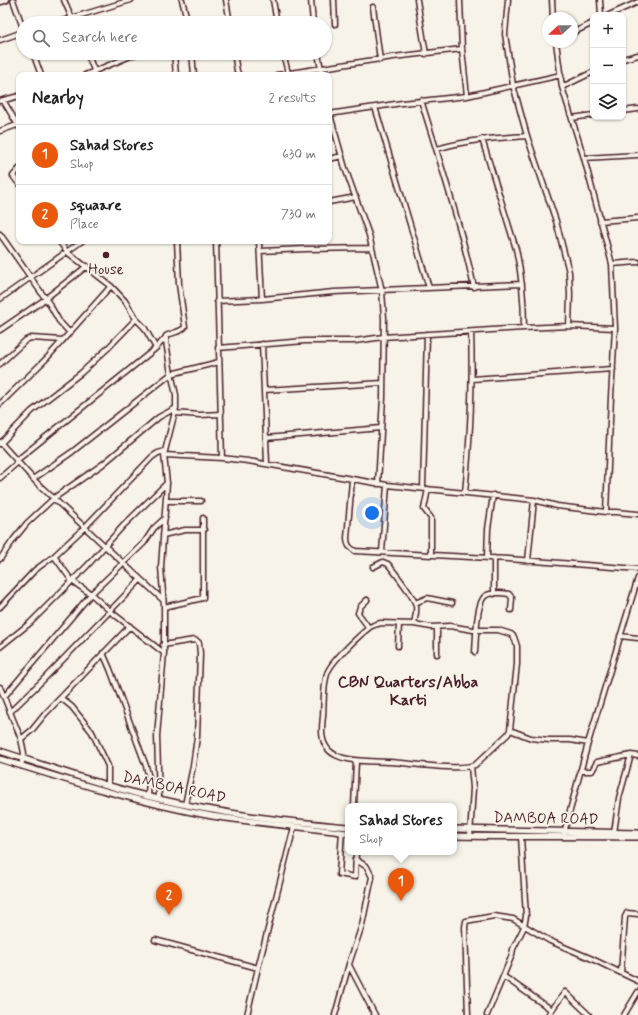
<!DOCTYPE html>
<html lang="en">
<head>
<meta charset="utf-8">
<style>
  :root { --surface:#fff; --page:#f2f2f2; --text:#222; --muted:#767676; --line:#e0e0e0; --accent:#ea580c }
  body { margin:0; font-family:Mynerve,sans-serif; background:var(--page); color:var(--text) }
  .controls { position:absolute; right:12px; top:12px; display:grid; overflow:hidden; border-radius:8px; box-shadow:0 1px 3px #0004 }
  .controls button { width:36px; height:36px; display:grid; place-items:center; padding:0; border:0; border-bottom:1px solid var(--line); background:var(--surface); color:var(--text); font:20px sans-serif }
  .compass { position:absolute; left:542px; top:12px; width:36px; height:36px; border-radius:50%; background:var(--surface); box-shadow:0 1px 3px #0004; rotate:248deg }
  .you { position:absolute; left:372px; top:513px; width:14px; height:14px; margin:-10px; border:3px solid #fff; border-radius:50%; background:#1a73e8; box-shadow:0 0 0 6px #1a73e833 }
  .badge { display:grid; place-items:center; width:26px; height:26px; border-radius:50%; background:var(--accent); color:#fff; font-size:13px; font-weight:700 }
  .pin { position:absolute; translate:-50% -33px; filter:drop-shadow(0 1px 2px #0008) }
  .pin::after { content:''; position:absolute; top:21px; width:14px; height:12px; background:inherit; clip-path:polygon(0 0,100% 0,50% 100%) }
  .popup { position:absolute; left:345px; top:803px; width:112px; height:52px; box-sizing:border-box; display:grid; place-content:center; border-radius:8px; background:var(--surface); filter:drop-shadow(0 1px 3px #0005); font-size:13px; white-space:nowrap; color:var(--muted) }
  .popup b { font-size:15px; color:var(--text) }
  .popup::after { content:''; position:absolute; left:50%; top:100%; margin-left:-8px; border:8px solid transparent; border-top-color:var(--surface) }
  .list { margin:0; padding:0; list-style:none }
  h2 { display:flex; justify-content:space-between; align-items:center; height:52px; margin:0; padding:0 16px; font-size:17px }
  h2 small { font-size:13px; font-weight:400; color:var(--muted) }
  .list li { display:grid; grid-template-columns:26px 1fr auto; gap:12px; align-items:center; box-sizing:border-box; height:60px; padding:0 16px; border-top:1px solid var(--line) }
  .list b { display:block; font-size:15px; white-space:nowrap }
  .list p { margin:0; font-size:13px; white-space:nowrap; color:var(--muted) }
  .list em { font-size:13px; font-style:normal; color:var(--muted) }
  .icon { flex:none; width:22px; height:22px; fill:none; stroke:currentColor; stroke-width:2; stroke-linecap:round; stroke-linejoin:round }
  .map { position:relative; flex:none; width:638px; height:1015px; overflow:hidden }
  .search { position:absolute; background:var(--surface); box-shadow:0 1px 3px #0004; left:16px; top:16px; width:316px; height:44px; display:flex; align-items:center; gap:10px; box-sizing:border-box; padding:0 14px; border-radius:22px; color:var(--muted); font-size:15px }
  .panel { position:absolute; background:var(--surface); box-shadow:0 1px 3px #0004; left:16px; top:72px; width:316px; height:172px; border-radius:8px }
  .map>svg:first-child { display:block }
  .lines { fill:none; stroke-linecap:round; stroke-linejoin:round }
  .minor-casing { stroke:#4a1f2b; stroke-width:7 }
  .major-casing { stroke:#4a1f2b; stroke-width:8 }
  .minor { stroke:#f7f3e8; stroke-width:4 }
  .major { stroke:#f7f3e8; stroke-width:5 }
  .poi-dot { fill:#4a1f2b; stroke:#f7f3e8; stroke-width:1.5 }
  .labels { text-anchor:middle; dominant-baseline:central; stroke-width:3.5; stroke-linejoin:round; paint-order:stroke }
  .poi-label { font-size:15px; fill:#4a1f2b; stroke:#f7f3e8 }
  .street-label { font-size:15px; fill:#4a1f2b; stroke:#f7f3e8 }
  .neighbourhood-label { font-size:16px; font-weight:bold; fill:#4a1f2b; stroke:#f7f3e8 }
</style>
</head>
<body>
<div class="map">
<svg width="638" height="1015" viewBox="0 0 638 1015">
  <rect width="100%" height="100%" fill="#f7f3e8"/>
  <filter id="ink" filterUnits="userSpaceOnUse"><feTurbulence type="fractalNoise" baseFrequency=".025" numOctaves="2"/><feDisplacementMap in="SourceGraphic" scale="8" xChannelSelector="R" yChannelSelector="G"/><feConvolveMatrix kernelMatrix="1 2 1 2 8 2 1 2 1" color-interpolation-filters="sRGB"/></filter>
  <g filter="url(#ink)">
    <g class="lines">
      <defs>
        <path id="minor" d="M13 0 23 28
          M64 0 74 23
          M182 0 188 23
          M226 0 230 23
          M273 0 277 23
          M311 0 313 23
          M334 0 335 24
          M417 0 426 54
          M460 0 462 49 467 96
          M508 0 505 34 513 85 527 136 556 221 569 272 570 295 569 326
          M552 0 553 18
          M600 0 601 15
          M373 7 380 60
          M609 15 638 2
          M55 23 131 0
          M572 33 593 23
          M0 40 23 32
          M556 42 562 87 584 158 612 264 615 328 611 397 606 512
          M33 53 41 75
          M87 53 96 75
          M174 53 176 75
          M192 53 194 75
          M234 53 237 71 239 75
          M283 53 288 73
          M318 53 322 75
          M623 59 638 55
          M85 75 138 53
          M277 75 393 57 462 49
          M562 87 593 72
          M3 100 19 127
          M421 100C440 162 460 223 474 287
          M0 101 19 96
          M375 107 429 288
          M329 111 345 168 369 235 382 291 384 318 383 398 378 484
          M623 111 638 109
          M329 114 402 103 467 96 561 75
          M572 118 593 115
          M0 131 17 125
          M482 139 516 249C522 275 524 301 524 328
          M437 149C466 140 496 138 527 136
          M584 158 638 155
          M329 159 342 156
          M19 169 13 176 19 184
          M329 202 356 197
          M600 221 638 218
          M0 234 50 305 59 321 70 333
          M59 241 67 252 111 286 125 301 136 319 144 327 156 348
          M216 241 222 458
          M259 241 262 299
          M260 251 306 249 372 248
          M612 264 638 262
          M0 299 82 241
          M217 301 262 299 334 292 522 284
          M0 330 41 302 87 266
          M262 344 267 463
          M218 348 305 341H355L383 337 524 328 569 326 615 328
          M0 364 26 340 31 338 63 340
          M472 379 613 369
          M264 390 383 383
          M0 404 47 358 111 286
          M175 413 200 415 221 414
          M266 438 381 428
          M0 442 36 482 163 600
          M0 444 32 411 81 373 107 349 136 319
          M164 455 222 458 248 461 387 485 534 500 557 506 606 512H616L638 514
          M16 461 156 348 166 337
          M0 478 18 462
          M33 479 72 452 171 374 219 362
          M352 480 347 538C347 545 349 547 355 551L509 559 638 569
          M423 488 427 334
          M428 489 424 509 431 518V554
          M465 493C470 440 473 385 471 332
          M167 501H201
          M163 535 185 530H204
          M382 552 387 485
          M54 556 85 527 152 457 158 453 165 451
          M487 558 488 529 493 495
          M494 558V594
          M0 559 14 539 27 523 54 498 103 464 159 417 176 408
          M528 561 534 500
          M373 567 383 562 388 564C395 573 414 596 416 606 417 612 415 618 414 624
          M367 600 360 607 358 613 369 628
          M415 603 427 598 452 603
          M0 607 35 570 54 556 72 581 91 594 110 611 164 653
          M164 607 203 598V518
          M381 623 414 624 431 627 450 626 473 630H498L511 634 514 637 517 646V664L510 730 508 734 475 765C458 771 410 763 390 762 376 761 362 762 348 759 341 758 331 754 327 748 320 739 322 726 323 716 324 702 323 687 327 674 330 662 360 635 370 627 373 625 377 624 381 623Z
          M437 627V654
          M620 636 638 638
          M163 645 194 640 197 641 199 643 200 654 197 737 193 766 185 805
          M398 646 399 624
          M0 647 30 623 87 566 123 526 167 483
          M475 652C476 640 476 603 485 596 490 592 503 593 509 594L512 598 511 610
          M103 653 110 669 146 766 149 778 148 796
          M0 687 21 739 24 753 21 766
          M4 697 91 594 144 543 154 528 165 518
          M61 698 72 707 92 732 108 766V785
          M10 712 42 681 140 580
          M510 730 531 738 549 740H570L588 743
          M21 739 32 730 45 714 130 626
          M580 771H592L597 762 631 755 638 756
          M159 799 157 736 164 653V607L161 567 167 483 164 455 176 408V395L170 368 166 341V336C172 332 180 333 185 327L179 284 177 241
          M354 806 356 761
          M342 832 339 874 355 877 356 852
          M564 833 588 743 638 578
          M614 833 619 798 631 755
          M470 836 473 788 471 766
          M155 940 258 968
          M349 965 375 1015
          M621 973 625 917 627 913 638 914
          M503 976 552 1010
          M247 1015 258 968 294 827
          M335 1015 349 964 362 925 372 877 367 867 355 859
          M468 1015 465 927 466 921 494 916 513 919 550 941 590 958 638 981
          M487 1015 512 955 513 949 524 927 526 916 521 837
          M548 1015 565 992 589 1015
          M624 1015 638 992"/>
        <path id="major" d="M0 2 6 0
          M0 751C53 768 106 787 159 799 221 814 285 821 348 827
          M0 759C70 781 140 803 212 816 257 823 303 827 348 833
          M454 829 638 833
          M454 836C515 837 577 836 638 837"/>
      </defs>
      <use href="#minor" class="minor-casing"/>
      <use href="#major" class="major-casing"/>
      <use href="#minor" class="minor"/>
      <use href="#major" class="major"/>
    </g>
  </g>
  <circle class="poi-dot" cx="106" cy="255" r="4"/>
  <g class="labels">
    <g class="poi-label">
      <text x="106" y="270">House</text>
    </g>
    <g class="street-label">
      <text transform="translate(174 788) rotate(12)">DAMBOA ROAD</text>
      <text transform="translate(546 819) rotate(1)">DAMBOA ROAD</text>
    </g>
    <g class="neighbourhood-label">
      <text x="408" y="682">CBN Quarters/Abba<tspan x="408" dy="18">Karti</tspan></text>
    </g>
  </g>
</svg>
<div class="controls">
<button>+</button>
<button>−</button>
<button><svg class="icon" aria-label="layers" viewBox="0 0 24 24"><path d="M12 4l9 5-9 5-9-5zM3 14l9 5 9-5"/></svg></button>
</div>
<svg class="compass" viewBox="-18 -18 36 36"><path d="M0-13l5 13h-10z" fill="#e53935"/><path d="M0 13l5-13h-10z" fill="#767676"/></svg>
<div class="you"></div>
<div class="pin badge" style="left:401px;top:901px">1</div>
<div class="popup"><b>Sahad Stores</b>Shop</div>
<div class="pin badge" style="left:169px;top:915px">2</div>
<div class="search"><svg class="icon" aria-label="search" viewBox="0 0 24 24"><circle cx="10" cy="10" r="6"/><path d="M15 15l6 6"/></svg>Search here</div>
<section class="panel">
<h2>Nearby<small>2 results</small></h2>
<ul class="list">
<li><span class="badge">1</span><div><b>Sahad Stores</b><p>Shop</p></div><em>630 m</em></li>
<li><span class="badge">2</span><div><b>squaare</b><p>Place</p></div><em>730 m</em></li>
</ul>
</section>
</div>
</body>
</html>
